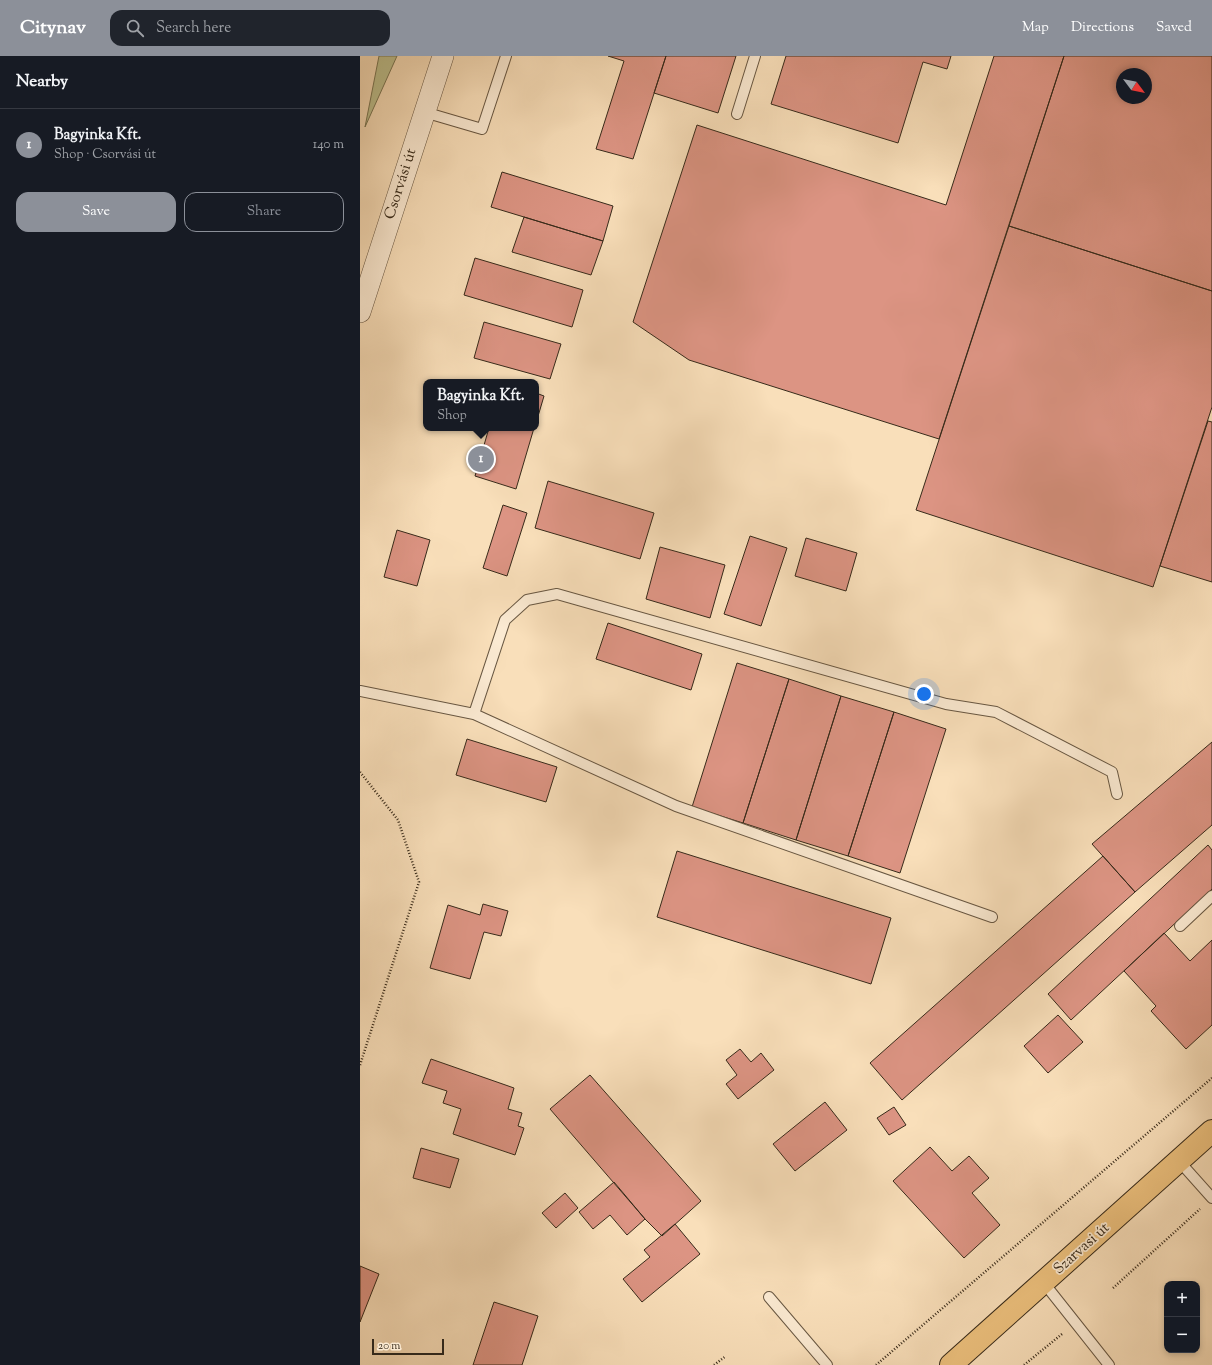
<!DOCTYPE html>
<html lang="en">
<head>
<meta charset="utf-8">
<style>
  :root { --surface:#171b24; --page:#20242c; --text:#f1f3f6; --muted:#9ea1a6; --line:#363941; --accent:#8c9099 }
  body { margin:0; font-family:"Sorts Mill Goudy",serif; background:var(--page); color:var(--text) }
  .controls { position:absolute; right:12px; bottom:12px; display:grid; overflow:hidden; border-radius:8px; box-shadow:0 2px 6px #0003 }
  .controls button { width:36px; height:36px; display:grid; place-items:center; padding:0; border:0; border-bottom:1px solid var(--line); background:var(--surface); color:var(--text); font:20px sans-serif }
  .compass { position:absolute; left:756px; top:12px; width:36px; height:36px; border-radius:50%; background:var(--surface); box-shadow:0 2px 6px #0003; rotate:122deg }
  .scale { position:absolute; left:12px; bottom:10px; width:72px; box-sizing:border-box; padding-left:4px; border:2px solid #372a1a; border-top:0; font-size:11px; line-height:14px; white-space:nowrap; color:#372a1a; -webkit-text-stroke:3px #fbead2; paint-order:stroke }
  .you { position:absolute; left:564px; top:638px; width:14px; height:14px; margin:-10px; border:3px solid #fff; border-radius:50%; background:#1a73e8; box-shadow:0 0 0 6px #1a73e833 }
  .badge { display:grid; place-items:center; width:26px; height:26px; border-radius:50%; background:var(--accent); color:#fff; font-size:13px; font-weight:700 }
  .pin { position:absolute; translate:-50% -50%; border:2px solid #fff; box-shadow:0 1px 4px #0006 }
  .popup { position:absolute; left:63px; top:323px; width:116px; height:52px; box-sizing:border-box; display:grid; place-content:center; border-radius:8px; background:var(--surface); filter:drop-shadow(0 1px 3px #0005); font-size:13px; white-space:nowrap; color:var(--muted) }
  .popup b { font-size:15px; color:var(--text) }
  .popup::after { content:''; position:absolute; left:50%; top:100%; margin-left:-8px; border:8px solid transparent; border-top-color:var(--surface) }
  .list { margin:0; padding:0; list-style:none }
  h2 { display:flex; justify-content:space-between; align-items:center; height:52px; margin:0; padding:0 16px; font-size:17px }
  h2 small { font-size:13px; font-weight:400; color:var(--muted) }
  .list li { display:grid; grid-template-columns:26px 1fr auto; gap:12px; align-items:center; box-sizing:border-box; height:72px; padding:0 16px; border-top:1px solid var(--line) }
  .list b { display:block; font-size:15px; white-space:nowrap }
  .list p { margin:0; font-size:13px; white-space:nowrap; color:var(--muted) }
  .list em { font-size:13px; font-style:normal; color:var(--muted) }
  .actions { display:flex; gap:8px; padding:12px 16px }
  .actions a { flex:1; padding:9px 0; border:1px solid var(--accent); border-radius:12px; text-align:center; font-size:14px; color:var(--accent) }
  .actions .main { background:var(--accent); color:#fff }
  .icon { flex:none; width:22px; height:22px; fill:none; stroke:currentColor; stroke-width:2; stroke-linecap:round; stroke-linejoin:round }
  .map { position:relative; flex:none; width:852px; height:1309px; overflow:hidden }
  header { display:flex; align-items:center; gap:24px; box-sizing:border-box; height:56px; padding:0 20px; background:var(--accent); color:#fff }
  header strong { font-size:19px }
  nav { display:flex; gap:22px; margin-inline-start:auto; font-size:14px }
  .search { width:280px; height:36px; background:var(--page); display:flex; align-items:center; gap:10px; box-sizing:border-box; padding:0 14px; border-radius:12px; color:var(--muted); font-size:15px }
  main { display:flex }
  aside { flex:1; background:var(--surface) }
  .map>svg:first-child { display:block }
  .green { fill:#bec18f; stroke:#7a7654 }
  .building { fill:#dc9483; stroke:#372a1a; fill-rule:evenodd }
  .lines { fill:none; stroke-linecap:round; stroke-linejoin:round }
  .lane-casing { stroke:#685742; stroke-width:12 }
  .street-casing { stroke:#685742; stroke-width:22 }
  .primary-casing { stroke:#372a1a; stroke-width:24 }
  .path { stroke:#372a1a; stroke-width:2.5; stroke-dasharray:1 2; stroke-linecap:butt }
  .lane { stroke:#fbead2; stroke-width:10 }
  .street { stroke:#fbead2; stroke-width:21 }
  .primary { stroke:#ecc07d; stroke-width:22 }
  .labels { text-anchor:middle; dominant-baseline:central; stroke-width:3.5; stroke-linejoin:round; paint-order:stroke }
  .street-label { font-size:15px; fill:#372a1a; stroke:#fbead2 }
</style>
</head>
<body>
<header>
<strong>Citynav</strong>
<div class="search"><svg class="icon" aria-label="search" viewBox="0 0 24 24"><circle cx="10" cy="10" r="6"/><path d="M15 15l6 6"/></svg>Search here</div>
<nav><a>Map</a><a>Directions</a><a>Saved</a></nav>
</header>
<main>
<aside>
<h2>Nearby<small></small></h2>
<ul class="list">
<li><span class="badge">1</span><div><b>Bagyinka Kft.</b><p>Shop · Csorvási út</p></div><em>140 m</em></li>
</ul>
<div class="actions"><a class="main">Save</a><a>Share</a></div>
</aside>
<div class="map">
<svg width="852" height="1309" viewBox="0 0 852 1309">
  <rect width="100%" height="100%" fill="#f9dfba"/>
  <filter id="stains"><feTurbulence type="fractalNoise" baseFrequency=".005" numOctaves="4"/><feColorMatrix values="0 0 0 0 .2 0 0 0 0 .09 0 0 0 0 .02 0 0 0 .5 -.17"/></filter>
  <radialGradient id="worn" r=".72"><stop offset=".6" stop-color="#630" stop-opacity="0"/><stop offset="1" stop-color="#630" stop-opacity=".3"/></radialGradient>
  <path class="green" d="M19 0H37L5 71Z"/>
  <path class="building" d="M248 0H306L273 103 236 93 264 5Z
    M306 0H376L358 57 294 37Z
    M426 0H591L587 13 563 6 538 87 411 48Z
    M634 0H704L579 383 329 304 273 266 337 69 586 149Z
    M704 0H852V235L649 170ZM762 18H786V42H762Z
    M142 116 253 150 243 185 131 151Z
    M164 161 243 185 231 219 152 196Z
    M649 170 852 235V351L793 531 556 454Z
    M115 202 223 234 212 271 104 239Z
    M124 266 201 288 190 323 114 302Z
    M176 337 184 340 176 367Z
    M848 365 852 366V526L800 510Z
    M129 372H174L156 433 115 420Z
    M188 425 294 457 280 503 175 472Z
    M143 449 167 457 147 520 123 512Z
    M37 474 70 484 57 530 24 521Z
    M390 480 427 492 401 570 364 558Z
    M446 482 497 497 486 535 435 520Z
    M300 491 365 509 350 562 286 543Z
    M248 567 342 598 331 634 236 603Z
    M377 607 429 623 383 767 332 751Z
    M429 623 481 640 436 784 383 767Z
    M481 640 534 656 488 800 436 784Z
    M534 656 586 673 540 817 488 800Z
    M107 683 197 711 186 746 96 719Z
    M852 686V769L775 836 732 788Z
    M848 789 852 794V833L711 964 688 938Z
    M317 795 531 862 511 928 297 861Z
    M743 800 775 836 542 1044 510 1007Z
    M123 848 148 855 141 880 124 876 110 923 70 912 88 849 120 859Z
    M804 877 830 905 852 884V969L826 993 791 955 796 950 764 915Z
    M698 959 723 986 688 1017 664 990Z
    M380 993 391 1006 401 997 414 1014 378 1043 366 1028 377 1019 366 1004Z
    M71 1003 154 1032 148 1053 162 1057 158 1070 164 1072 155 1099 93 1078 101 1053 83 1047 87 1035 62 1027Z
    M230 1019 341 1145 302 1180 285 1163 190 1053Z
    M465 1046 487 1074 435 1115 413 1088Z
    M534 1051 546 1069 529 1079 517 1062Z
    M570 1091 592 1115 609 1100 629 1122 612 1137 640 1169 604 1202 533 1125Z
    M61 1092 99 1103 90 1132 53 1122Z
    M254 1126 285 1163 267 1179 250 1159 233 1173 219 1156Z
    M205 1137 218 1152 196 1172 182 1157Z
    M315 1168 340 1198 282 1246 263 1223 290 1201 284 1194Z
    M0 1210 19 1218 0 1266Z
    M134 1246 178 1260 162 1309H113Z"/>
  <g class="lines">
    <defs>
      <path id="lane" d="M64 56 122 73 146 0
        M377 58 395 0
        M0 635 114 658 316 750 632 861
        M114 658 145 564 167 544 197 538 586 648 636 656 752 716 757 738
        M820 870 852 840
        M819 1105 852 1142
        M684 1227 749 1309
        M409 1241 467 1309"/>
      <path id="street" d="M0 256 83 0"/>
      <path id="primary" d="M591 1309 852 1075"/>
    </defs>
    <use href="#lane" class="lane-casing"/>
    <use href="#street" class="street-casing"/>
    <use href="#primary" class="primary-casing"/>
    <path class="path" d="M0 716 38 764 59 826 0 1009
      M753 1232 840 1153
      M354 1309 366 1300
      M516 1309 852 1022
      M664 1309 702 1278"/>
    <use href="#lane" class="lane"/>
    <use href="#street" class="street"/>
    <use href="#primary" class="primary"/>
  </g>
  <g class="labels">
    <g class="street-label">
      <text transform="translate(41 128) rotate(-72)">Csorvási út</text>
      <text transform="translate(722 1193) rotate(-42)">Szarvasi út</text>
    </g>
  </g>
  <rect width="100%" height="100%" filter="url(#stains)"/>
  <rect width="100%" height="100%" fill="url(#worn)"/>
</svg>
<div class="controls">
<button>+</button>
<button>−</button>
</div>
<svg class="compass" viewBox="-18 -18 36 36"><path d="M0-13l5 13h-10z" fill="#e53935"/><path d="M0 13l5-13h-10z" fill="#9ea1a6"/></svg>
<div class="scale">20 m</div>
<div class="you"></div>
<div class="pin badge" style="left:121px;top:403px">1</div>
<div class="popup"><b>Bagyinka Kft.</b>Shop</div>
</div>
</main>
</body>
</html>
